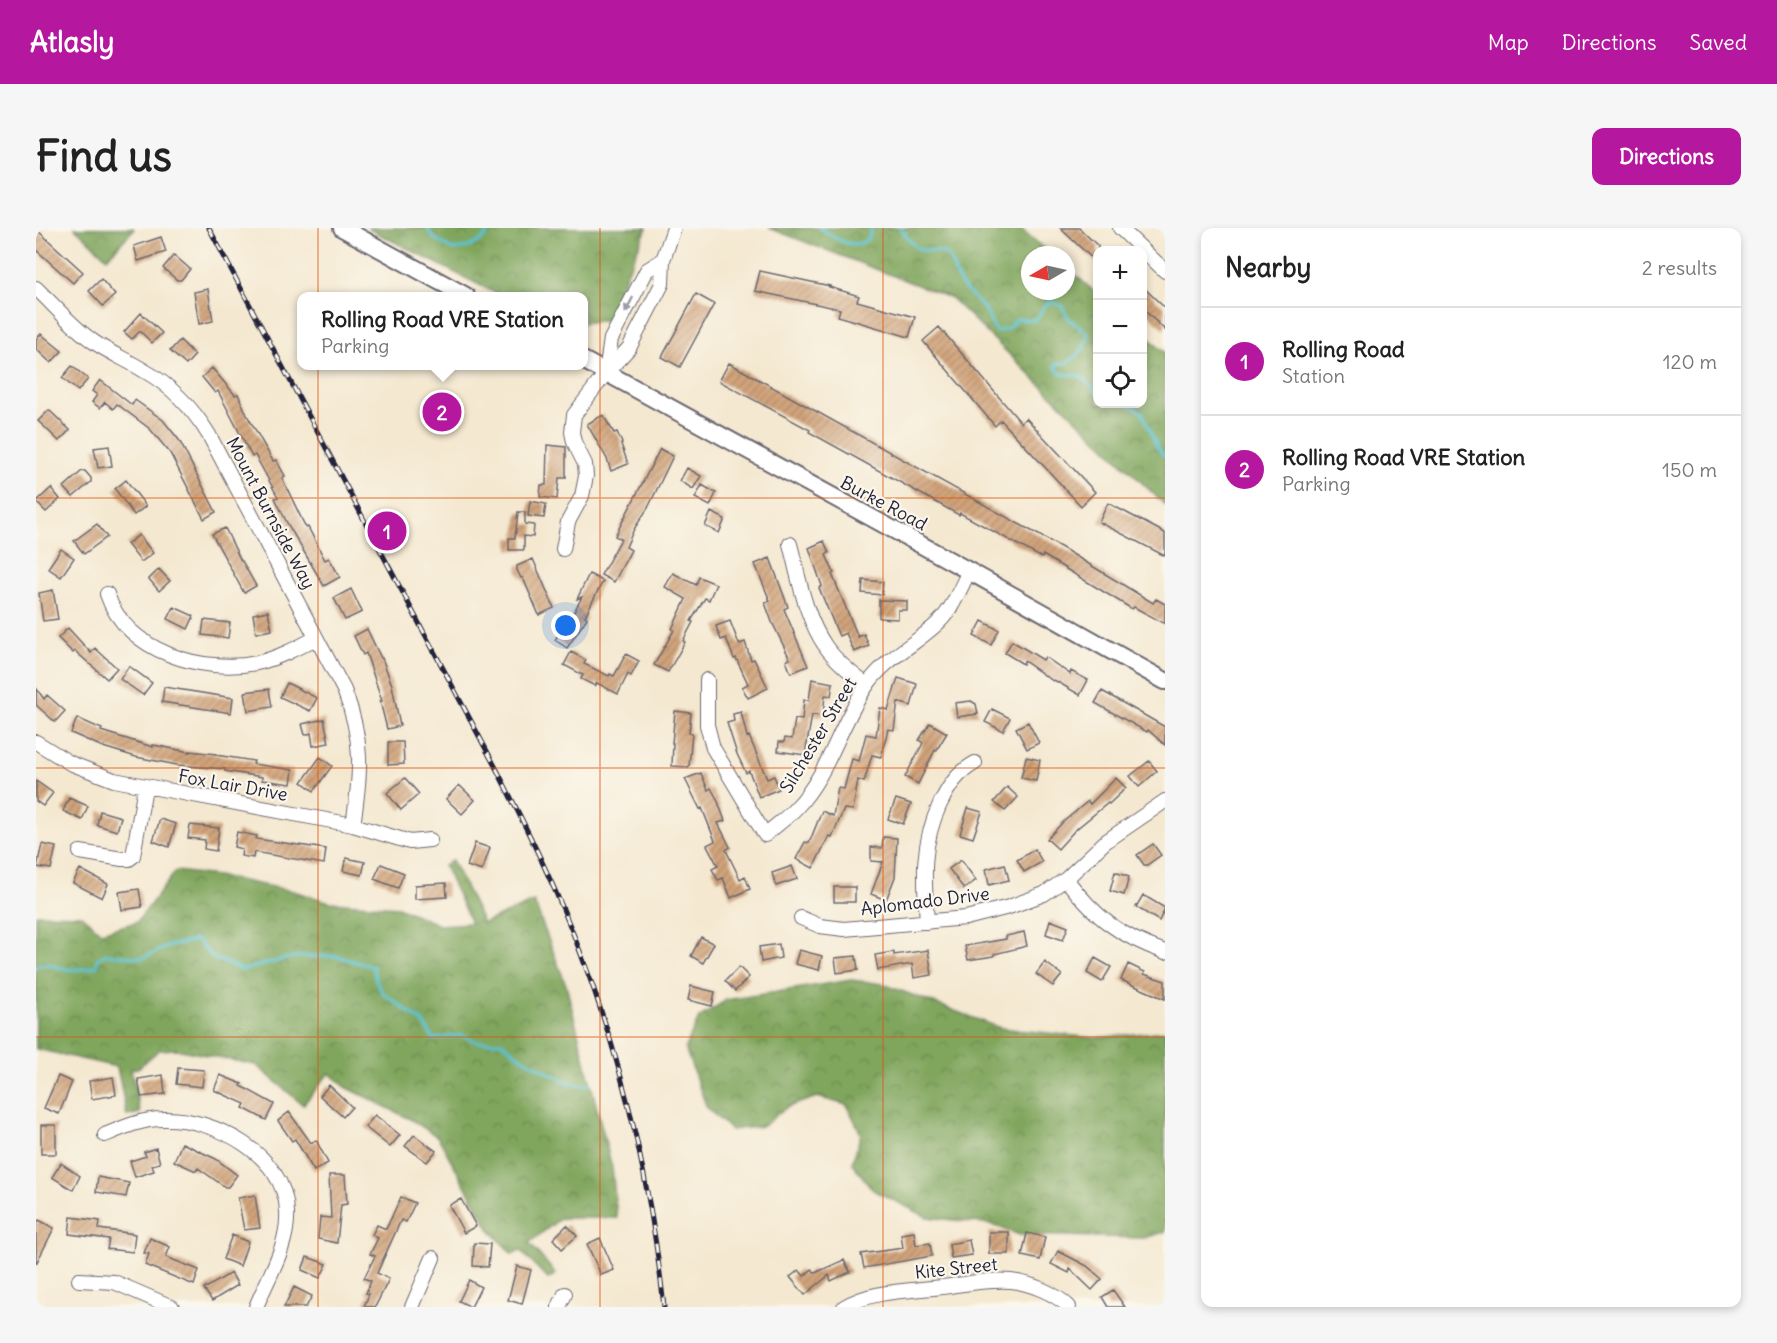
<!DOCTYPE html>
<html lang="en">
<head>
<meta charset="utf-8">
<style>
  :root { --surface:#fff; --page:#f6f6f6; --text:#222; --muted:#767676; --line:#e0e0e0; --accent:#b5179e }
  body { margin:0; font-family:Delius,sans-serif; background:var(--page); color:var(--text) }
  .controls { position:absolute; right:18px; top:18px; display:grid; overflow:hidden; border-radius:12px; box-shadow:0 3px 9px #0003 }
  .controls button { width:54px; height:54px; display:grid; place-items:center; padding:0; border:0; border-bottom:2px solid var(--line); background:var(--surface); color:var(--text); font:30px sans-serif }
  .compass { position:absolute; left:985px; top:18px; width:54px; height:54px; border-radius:50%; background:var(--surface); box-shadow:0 3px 9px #0003; rotate:261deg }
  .you { position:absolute; left:530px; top:398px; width:21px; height:21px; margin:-15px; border:4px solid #fff; border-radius:50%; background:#1a73e8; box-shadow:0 0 0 9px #1a73e833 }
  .badge { display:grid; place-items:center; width:39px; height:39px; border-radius:50%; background:var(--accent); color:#fff; font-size:20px; font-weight:700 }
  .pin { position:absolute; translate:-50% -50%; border:3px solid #fff; box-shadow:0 2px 6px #0006 }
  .popup { position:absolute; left:261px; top:64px; width:291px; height:78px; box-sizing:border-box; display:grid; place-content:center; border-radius:12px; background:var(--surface); filter:drop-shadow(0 2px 4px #0005); font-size:20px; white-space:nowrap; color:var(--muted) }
  .popup b { font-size:22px; color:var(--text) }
  .popup::after { content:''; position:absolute; left:50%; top:100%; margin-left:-12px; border:12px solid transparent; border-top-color:var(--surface) }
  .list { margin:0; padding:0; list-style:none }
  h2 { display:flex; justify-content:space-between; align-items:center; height:78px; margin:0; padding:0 24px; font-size:26px }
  h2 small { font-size:20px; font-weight:400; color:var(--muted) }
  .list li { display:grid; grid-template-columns:39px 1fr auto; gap:18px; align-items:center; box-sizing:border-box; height:108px; padding:0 24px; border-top:2px solid var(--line) }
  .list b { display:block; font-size:22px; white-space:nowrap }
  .list p { margin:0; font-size:20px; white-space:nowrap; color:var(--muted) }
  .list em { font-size:20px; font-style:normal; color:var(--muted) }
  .icon { flex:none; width:33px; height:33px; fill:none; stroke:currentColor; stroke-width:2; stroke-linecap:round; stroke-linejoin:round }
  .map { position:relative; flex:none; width:1129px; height:1079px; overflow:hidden; border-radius:12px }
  header { display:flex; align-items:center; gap:36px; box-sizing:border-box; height:84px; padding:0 30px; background:var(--accent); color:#fff }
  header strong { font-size:28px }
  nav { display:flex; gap:33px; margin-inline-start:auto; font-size:21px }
  .intro { display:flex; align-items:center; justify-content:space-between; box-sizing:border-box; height:144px; padding:0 36px }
  h1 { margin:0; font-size:42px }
  .button { padding:15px 27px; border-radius:12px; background:var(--accent); color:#fff; font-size:21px; font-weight:700 }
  main { display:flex; gap:36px; padding:0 36px }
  aside { flex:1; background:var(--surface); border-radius:12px; box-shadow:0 3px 9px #0003 }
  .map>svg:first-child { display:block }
  .forest { fill:url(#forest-crowns); stroke:#51644c; stroke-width:1.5 }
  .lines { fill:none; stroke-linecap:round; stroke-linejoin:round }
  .stream { stroke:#58c3d2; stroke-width:3 }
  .building { fill:url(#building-hatch) }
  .minor-casing { stroke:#6c676f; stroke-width:16 }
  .tertiary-casing { stroke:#6c676f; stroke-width:20 }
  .minor { stroke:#fff; stroke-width:14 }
  .tertiary { stroke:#fff; stroke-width:16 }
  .rail-casing { stroke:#22223b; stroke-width:5 }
  .rail { stroke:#fbf7ec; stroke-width:3; stroke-dasharray:9; stroke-linecap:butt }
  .oneway { fill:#9c9ca7 }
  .grid { fill:none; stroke:#de560e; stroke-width:1.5; stroke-opacity:0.55 }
  .labels { text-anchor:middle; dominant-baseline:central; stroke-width:4.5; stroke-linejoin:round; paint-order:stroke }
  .street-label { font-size:18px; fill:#22223b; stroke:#fbf7ec }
</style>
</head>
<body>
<header>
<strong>Atlasly</strong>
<nav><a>Map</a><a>Directions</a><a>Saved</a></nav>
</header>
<div class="intro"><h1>Find us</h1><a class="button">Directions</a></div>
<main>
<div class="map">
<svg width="1129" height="1079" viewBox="0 0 1129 1079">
  <defs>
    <pattern id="forest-crowns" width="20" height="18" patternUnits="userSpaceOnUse" patternTransform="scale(1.5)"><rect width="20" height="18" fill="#80a65d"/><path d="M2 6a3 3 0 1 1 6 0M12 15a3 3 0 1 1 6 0" fill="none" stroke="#68874e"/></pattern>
    <pattern id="building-hatch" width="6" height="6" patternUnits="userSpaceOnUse" patternTransform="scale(1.5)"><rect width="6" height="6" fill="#d2a47b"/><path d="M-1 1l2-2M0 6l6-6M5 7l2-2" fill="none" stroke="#aa8566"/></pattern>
  </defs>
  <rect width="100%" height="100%" fill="#fbf7ec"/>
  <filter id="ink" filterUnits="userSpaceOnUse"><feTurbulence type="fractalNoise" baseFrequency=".0167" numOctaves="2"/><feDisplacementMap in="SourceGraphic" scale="12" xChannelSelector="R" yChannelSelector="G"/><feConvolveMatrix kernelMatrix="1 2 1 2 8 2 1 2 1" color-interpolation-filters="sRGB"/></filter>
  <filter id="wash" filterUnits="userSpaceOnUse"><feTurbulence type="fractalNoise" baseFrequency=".008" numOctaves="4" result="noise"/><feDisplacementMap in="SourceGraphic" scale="24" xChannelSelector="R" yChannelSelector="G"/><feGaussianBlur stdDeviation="1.35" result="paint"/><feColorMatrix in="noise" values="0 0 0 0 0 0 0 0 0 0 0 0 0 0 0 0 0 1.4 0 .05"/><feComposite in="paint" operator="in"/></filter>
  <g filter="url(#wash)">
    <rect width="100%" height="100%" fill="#f4e8d0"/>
    <path class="forest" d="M39 0H97L98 1 71 30Z
      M331 0H611L570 92 547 95V68H465Z
      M733 0H984L1016 27H994V63H1030V39L1061 66 1062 176H1106L1107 105 1129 125V277L915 70Z
      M416 632 447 695 498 674 530 757 576 940 581 990H525L493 1015 520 1046 512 1051 484 1022 476 1026 454 1002 402 909 376 892 310 859 293 845 267 877 220 837 140 821 123 822 102 840 95 841 104 885 91 888 81 839 0 821V686L45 687 65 704 101 694 140 643 181 648 257 663 294 674 362 679 403 697 435 695 408 638Z
      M815 752 847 756 964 800 1058 810 1129 803V1004L1108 1010 984 1007 954 996 891 989 837 962 816 935 825 906 811 877 781 869 751 879 727 898 695 902 671 880 649 820 663 790 690 772Z"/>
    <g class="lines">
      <path class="stream" d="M392 0 396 9 417 22C434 20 446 15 456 0
        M784 0C798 10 818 24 833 10L835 0
        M864 0C870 7 875 16 883 21 893 25 906 19 913 30 918 38 919 48 925 56 931 65 940 71 947 80 954 87 954 97 961 104L972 100 981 91 1000 92 1009 77 1014 74 1025 77 1033 91 1052 105V109C1048 123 1037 136 1021 136L1019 139 1025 146 1045 148 1062 165
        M1091 176 1106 184 1122 221 1129 228
        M0 738C11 733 18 739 30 741 41 743 51 741 61 738L62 730 71 726 107 730 133 718 161 712 177 730 207 742 257 729 301 728 337 739 340 753 347 765 388 795 397 811 426 807 441 814H466L486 830 528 853 544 857 554 856"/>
    </g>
    <g id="blocks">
      <path class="building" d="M1024 0H1043L1062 18V36Z
        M0 1 47 44 37 55 0 22Z
        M125 9 130 24 102 33 98 18Z
        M138 27 154 41 145 52H141L127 40Z
        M724 43 794 58 793 59 823 68 821 73 879 89 873 109 802 88 804 81 719 63Z
        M65 51 79 67 67 78 53 63Z
        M1107 59 1129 80V102L1107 81Z
        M172 61 177 93 163 96 158 64Z
        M660 66 678 76 644 139 626 129Z
        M105 85 126 105 116 115 104 103 96 111 88 104Z
        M903 99 985 195 990 190 1059 264 1045 278 965 192 959 198 887 113Z
        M5 106 26 123 15 135 0 121V111Z
        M144 112 159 127 150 137 134 123Z
        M693 135 1028 321 1117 375 1120 371 1129 376V396L1098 379 1096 381 1007 327 1006 330 924 285 923 287 773 204 774 202 683 153Z
        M36 138 52 151 42 163 26 150Z
        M176 140 199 167 202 166 211 187 237 233 240 232 249 248 246 250 270 300 272 299 289 332 293 330 304 349 288 358 251 295 239 270 242 269 219 227 216 229 182 163 179 165 166 149Z
        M64 152 96 177 99 172 127 192 143 212 180 284 168 291 134 225 114 201 81 176 77 181 69 174 64 180 56 174 61 167 56 163Z
        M13 182 34 202 23 213 2 193Z
        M567 187 578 205 581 204 586 215 585 216 592 236 575 243 571 231 551 196Z
        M511 217 530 219V250H523L521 271 504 269 505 257H510Z
        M73 218 76 238 62 240 58 220Z
        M624 221 637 228 612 280 598 301 590 319 595 322 578 354 565 347 585 311 579 308Z
        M651 240 665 248 657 261 644 253Z
        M46 243H49L55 250V254L37 269 28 259Z
        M90 252 110 278 98 287 79 261Z
        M666 257 680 265 674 278 659 270Z
        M15 260 24 271 10 284 0 274Z
        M494 273 510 276 508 290 492 288Z
        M1072 275 1129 305V328L1063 294Z
        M482 284H489V296L498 297 497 309 488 308V322H473V310H479Z
        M675 284 689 291 683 305 669 298Z
        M61 296 71 309 48 326 38 313Z
        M189 300 205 333H206L220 358 208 365 176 306Z
        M103 307 117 325 105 334 91 316Z
        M788 313 793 325 790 327 798 345 796 346 822 409 828 406 833 418 818 424 810 405 803 408 783 360 786 358 773 320Z
        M25 321 38 330 25 349 12 340Z
        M734 330 752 379 748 381 772 438 755 445 750 433 754 431 736 394 729 375 734 373 719 336Z
        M497 331 518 380 503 387 487 350H485L481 342V338Z
        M123 341 134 353 123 363 113 351Z
        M637 345 660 357 663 349 680 356 673 372 669 370 655 393 657 394 647 413 649 414 632 444 618 437 638 402 636 401 650 371 629 359Z
        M553 346 567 353 549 388 551 390 531 420 519 412 526 400 528 402 546 369 541 371Z
        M827 352 847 354 846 367 826 365Z
        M315 361 326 384 309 392 298 370Z
        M17 362 22 391 7 393 3 365Z
        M843 372 871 373V382H862V391L843 390Z
        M138 379 158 388 152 401 132 391Z
        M232 383 236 402 220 405 217 386Z
        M168 392 194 395 192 410 166 407Z
        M694 393 703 416 709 414 715 432 718 431 732 460 712 470 706 459 712 456 700 430 698 431 690 410 685 412 680 398Z
        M946 393 963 402 955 417 938 408Z
        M32 400 55 425 59 420 81 440 71 451 39 423 37 425 22 410Z
        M331 401 345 430H346L356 457 364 498 351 501 344 473H346L330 425 327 427 318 408Z
        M976 413 1007 432 1009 429 1034 446 1035 443 1052 452 1044 467 1018 452 1017 453 988 433 987 436 969 425Z
        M535 424 550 432 548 436 573 448 574 446 578 448 590 426 603 433 595 448 592 446 582 466 561 455 559 458 545 451 547 447 528 437Z
        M93 438 116 455 107 467 84 451Z
        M862 450 881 456 875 478 862 474 858 502 852 501 845 529 836 527 828 554 822 552 817 582 808 581 796 609 793 608 777 640 760 631 769 614 773 615 786 583 797 588 802 560 808 561 816 531 823 533 830 506 840 508 844 480 852 482Z
        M776 451 797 455 795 468 789 467 787 488 776 487 769 527 742 523 743 514H748L749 510 756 511 759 491 766 492 768 472H773Z
        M251 455 281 470 274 483 244 469Z
        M128 459 197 470 195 485 126 474Z
        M0 460 8 471 11 467 29 483 19 494 0 477Z
        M233 461 236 479 212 483 209 464Z
        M1066 463 1129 499V517L1112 502 1111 504 1059 475Z
        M935 473 940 476 942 486 921 489 919 475Z
        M956 481 974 490 967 503 949 494Z
        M639 483 655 485 653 505H656L653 539 636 538 637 515H636Z
        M705 484 711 509 713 508 731 551 738 548 743 561 723 569 713 543 710 545 701 526 691 495 698 493 697 486Z
        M41 490 66 501 65 503 117 519V517L154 524V523L180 526V527L218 533 217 536 257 542 255 556 226 552V549L189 543V541L141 537 100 529 67 519 35 505Z
        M288 491 293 515 277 518 275 505 269 507 266 496Z
        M992 494 1003 515 991 521 980 500Z
        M894 495 911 505 900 523 899 522 882 556 869 549 887 515 883 512Z
        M352 514H367L368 536 352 537Z
        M284 529 296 538 278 563 266 554Z
        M990 529 1004 532 1000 553 985 550Z
        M1113 533 1121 543 1103 559 1094 548Z
        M665 545 672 562 675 560 681 571 689 593 682 595 694 619 690 622 704 651 709 648 714 661 695 670 687 650 682 652 676 641 682 638 671 617 679 613 666 580 664 581 649 551Z
        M369 550 383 566 365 582 351 565Z
        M1080 550 1090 560 1073 576 1072 575 1039 602 1022 621 1011 611 1027 594 1052 573 1054 576Z
        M0 553 17 565 7 578 0 573Z
        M423 557 439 572 426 586 410 571Z
        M971 559 982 569 969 583 958 574Z
        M33 570 52 578 46 592 27 583Z
        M860 571 875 576 867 596 852 591Z
        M932 580 946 584 937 610 924 606Z
        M64 583 85 589 81 603 61 597Z
        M124 591 140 596 133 619 117 613Z
        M154 597 183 600 180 623 168 621 169 612 152 610Z
        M201 604 221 608 220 611 290 621 288 636 218 624 217 630 205 628 206 621 198 619Z
        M847 609 861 610 859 649 850 672 835 666 847 634 835 633V619L846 620Z
        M439 615 454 620 446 643 431 638Z
        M6 616 20 619 15 641 1 639Z
        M1117 616 1125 627 1111 637H1108L1101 627Z
        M999 621 1006 634 988 644 981 632Z
        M310 630 329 634 326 647 307 643Z
        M925 632 940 652 928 661 913 641Z
        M345 636 368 645 362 660 338 651Z
        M969 636 973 652 953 657 950 641Z
        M756 638 761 651 740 658 736 645Z
        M44 641 72 656 66 670 37 655Z
        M1079 644 1093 649 1088 667 1074 663Z
        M410 655 411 669 379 671V657Z
        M798 659H819V674H798Z
        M103 661 106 679 86 682 83 664Z
        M1107 667 1129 680 1123 693 1100 679Z
        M1014 692 1032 699 1027 712 1010 706Z
        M988 704 991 718 958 726V728L932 732 929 718 970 711V708Z
        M665 709 678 716 667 735 655 728Z
        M743 716 745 730 725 734 723 719Z
        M763 722 786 728 783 742 759 736Z
        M892 722 896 747 878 750 876 736 842 742 839 727 858 724V727Z
        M820 728 822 742 801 745 799 730Z
        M1059 730 1075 739 1066 754 1051 745Z
        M1009 734 1026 747 1017 758 1000 746Z
        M1092 736 1109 744 1108 746 1129 753V771L1085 752Z
        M703 739 713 749 699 763 689 753Z
        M655 758 679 764 676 778 652 772Z
        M142 840 168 842 166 859 140 856Z
        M127 847 129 866 105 869 102 851Z
        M184 847 206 856 205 858 238 876 230 892 207 880 209 876 178 862Z
        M22 848 36 854 23 886 8 880Z
        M77 849 80 867 56 871 53 853Z
        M293 857 316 879 307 889 284 868Z
        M253 884 275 915 280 912 292 935 278 943 259 911 256 913 242 893Z
        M339 887 364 907 354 919 329 899Z
        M5 897H20V926H5Z
        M378 907 400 923 391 934 369 918Z
        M146 915 180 931 201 947 192 959H189L162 940 160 943 138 933Z
        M120 920 124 935 116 937 118 943 99 949 94 933 110 928 108 924Z
        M25 935 44 948 37 962 16 949Z
        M293 947H309L311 976 305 977 301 1015 282 1011 284 989 295 990Z
        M62 949 93 955 90 969 60 964Z
        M219 967 224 1000 208 1002 202 970Z
        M365 969 379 975 370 994 365 992 341 1045 353 1051 339 1079H328L333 1066 330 1065 335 1053 328 1050 339 1028 334 1026 342 1010 336 1007 341 997 350 1001Z
        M425 971 440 998 428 1005 413 977Z
        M35 989 64 993 63 1001 99 1006 97 1024 71 1021 73 1011 33 1006Z
        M3 992 18 1000 0 1036V999Z
        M531 997 541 1008 526 1021 517 1011Z
        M878 1004 880 1017 894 1015 896 1028 828 1040 825 1026 867 1020 865 1006Z
        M953 1004H973V1026H953Z
        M991 1005 1009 1009 1004 1032 986 1028Z
        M196 1007 212 1014 204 1038 187 1031Z
        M114 1010 134 1019 130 1029 163 1042 158 1057 109 1037 113 1026 108 1025Z
        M564 1010 578 1042 565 1047 551 1016Z
        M933 1012 936 1027 915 1030 913 1016Z
        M438 1015 454 1016 452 1039 437 1038Z
        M1022 1023 1051 1038 1066 1051 1056 1062 1034 1041 1033 1045 1015 1036Z
        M271 1029 291 1036 284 1050 266 1042Z
        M808 1032 814 1044 795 1053 793 1047 769 1067 754 1049 763 1042 768 1048 776 1041 779 1045Z
        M481 1038 495 1042 486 1076 472 1072Z
        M195 1045 202 1057 176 1073 168 1061Z
        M433 1052 445 1059 435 1079 423 1073Z
        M258 1059 276 1068 270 1079H248Z
        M1077 1062 1089 1079H1072L1066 1069Z"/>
    </g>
  </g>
  <g filter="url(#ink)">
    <use href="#blocks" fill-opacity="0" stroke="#6c676f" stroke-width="1.5"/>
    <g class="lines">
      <defs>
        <path id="minor" d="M1084 0 1129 43
          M0 60C19 78 37 100 58 114 74 125 91 132 107 142 136 158 156 179 173 207L308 462C328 512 325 545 317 597
          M570 145 575 111 611 42 627 32
          M754 316C763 350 769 389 790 419 801 434 816 446 831 457
          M527 321 532 294 546 268 550 248 549 236 538 214 536 204 538 187 570 145 593 120 626 56 627 32 638 0
          M71 366C90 424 167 446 221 435 242 430 261 420 280 410
          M671 452V497L677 520 729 607C739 598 751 590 760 580 793 546 804 495 831 457 851 429 879 417 903 394 917 380 924 361 933 343
          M0 514 34 535 78 552 317 597 374 614 394 612
          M44 624 86 631H93L97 628 109 559
          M1030 651C1060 690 1082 707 1129 724
          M765 690 784 698 808 701 930 690 973 679 1008 666 1030 651 1069 614 1129 573
          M891 694C888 650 885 617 904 576 913 558 921 545 939 535
          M69 907C88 899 106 891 127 891 177 889 250 927 251 984 253 1017 232 1049 220 1079
          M43 1052 78 1054 136 1079
          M376 1079 397 1030
          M523 1079 529 1066
          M808 1079C836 1062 874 1063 906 1059 928 1056 952 1051 975 1053 994 1055 1019 1065 1033 1079"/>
        <path id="tertiary" d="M306 0 430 68
          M547 132 933 343 1129 453"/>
      </defs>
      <use href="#minor" class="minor-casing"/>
      <use href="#tertiary" class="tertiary-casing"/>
      <use href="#minor" class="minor"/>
      <use href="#tertiary" class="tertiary"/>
      <defs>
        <path id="rail" d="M173 0 460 540C491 601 521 662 545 726 588 839 615 959 628 1079"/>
      </defs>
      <use href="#rail" class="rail-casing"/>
      <use href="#rail" class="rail"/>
    </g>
    <defs><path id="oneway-solid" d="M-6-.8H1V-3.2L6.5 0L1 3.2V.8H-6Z" transform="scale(1.5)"/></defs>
    <use class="oneway" href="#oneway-solid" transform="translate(593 77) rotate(117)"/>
  </g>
  <path class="grid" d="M282 0V1079M564 0V1079M847 0V1079M0 270H1129M0 540H1129M0 809H1129"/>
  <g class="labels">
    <g class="street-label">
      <text transform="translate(848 275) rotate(28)">Burke Road</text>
      <text transform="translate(235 285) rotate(62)">Mount Burnside Way</text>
      <text transform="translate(782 507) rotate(-59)">Silchester Street</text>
      <text transform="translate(197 557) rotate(10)">Fox Lair Drive</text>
      <text transform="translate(889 673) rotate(-7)">Aplomado Drive</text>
      <text transform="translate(920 1040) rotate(-6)">Kite Street</text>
    </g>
  </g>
</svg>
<div class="controls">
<button>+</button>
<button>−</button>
<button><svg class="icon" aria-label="locate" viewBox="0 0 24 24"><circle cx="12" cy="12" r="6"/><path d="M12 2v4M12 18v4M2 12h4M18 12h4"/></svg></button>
</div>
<svg class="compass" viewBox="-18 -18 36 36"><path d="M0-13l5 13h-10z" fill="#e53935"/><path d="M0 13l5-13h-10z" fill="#767676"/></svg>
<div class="you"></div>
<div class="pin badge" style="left:351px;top:303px">1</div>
<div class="pin badge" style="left:406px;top:184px">2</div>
<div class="popup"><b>Rolling Road VRE Station</b>Parking</div>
</div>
<aside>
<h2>Nearby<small>2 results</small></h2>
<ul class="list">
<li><span class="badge">1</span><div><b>Rolling Road</b><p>Station</p></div><em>120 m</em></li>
<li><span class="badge">2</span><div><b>Rolling Road VRE Station</b><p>Parking</p></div><em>150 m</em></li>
</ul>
</aside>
</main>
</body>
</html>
